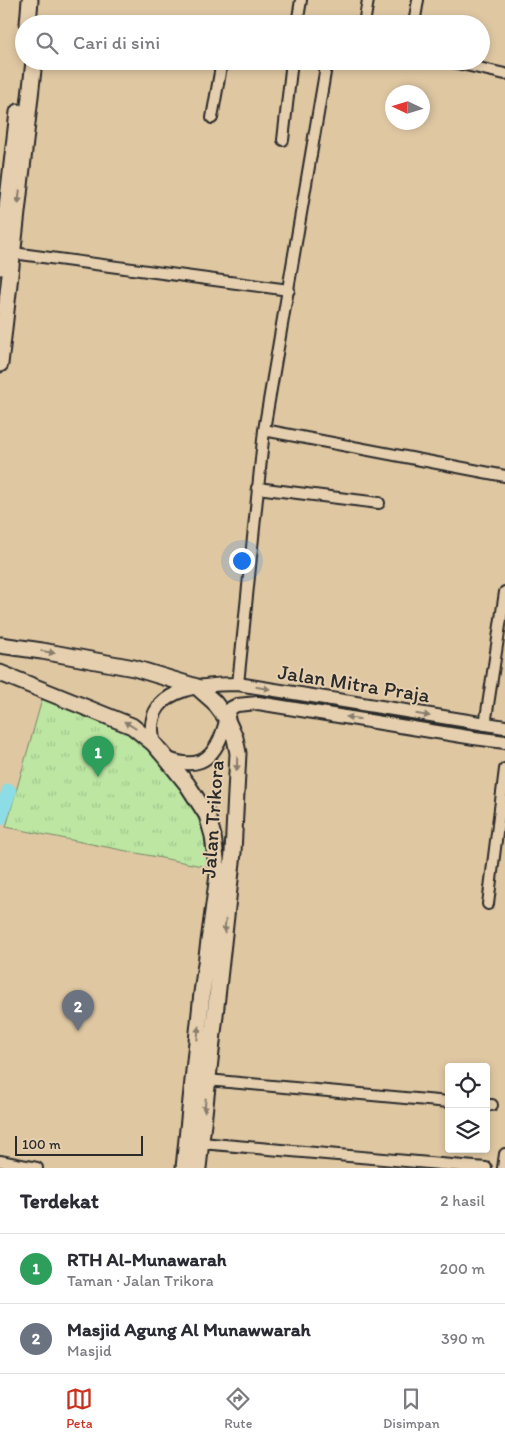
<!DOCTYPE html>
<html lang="id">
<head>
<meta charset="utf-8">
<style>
  :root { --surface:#fff; --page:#f7f7f7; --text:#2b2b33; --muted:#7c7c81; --line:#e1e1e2; --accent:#c8321e }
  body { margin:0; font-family:Itim,sans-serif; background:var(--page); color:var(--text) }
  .controls { position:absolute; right:15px; bottom:15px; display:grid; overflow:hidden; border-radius:5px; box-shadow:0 2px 8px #0003 }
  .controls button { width:45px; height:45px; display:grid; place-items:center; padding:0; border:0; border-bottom:1px solid var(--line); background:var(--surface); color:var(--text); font:25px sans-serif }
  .compass { position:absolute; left:385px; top:85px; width:45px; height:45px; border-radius:50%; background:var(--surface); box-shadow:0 2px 8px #0003; rotate:274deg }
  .scale { position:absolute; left:15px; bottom:12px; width:128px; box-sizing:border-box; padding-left:5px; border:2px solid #2b2b2b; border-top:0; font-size:14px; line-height:18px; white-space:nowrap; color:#2b2b2b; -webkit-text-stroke:4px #e5cfae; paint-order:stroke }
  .you { position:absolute; left:241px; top:560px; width:18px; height:18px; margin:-12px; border:4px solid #fff; border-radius:50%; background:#1a73e8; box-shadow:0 0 0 8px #1a73e833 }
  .badge { display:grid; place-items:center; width:32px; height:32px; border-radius:50%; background:var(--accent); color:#fff; font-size:16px; font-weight:700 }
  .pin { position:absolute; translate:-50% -41px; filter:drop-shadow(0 1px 2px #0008) }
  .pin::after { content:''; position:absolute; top:26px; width:18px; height:15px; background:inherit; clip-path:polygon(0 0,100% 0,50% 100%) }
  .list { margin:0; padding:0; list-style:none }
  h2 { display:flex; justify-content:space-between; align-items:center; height:65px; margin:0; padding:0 20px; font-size:21px }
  h2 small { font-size:16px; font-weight:400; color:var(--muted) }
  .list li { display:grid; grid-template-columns:32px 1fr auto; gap:15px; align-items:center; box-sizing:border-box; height:70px; padding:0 20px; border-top:1px solid var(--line) }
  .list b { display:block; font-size:19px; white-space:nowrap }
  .list p { margin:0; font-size:16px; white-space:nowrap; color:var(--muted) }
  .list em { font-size:16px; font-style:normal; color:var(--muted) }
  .icon { flex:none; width:28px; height:28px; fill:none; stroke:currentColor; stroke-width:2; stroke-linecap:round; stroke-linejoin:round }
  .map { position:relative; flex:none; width:505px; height:1168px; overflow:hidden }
  .search { position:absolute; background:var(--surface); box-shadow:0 2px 8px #0003; left:15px; right:15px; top:15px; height:55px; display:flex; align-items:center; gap:12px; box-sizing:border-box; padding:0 18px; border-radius:28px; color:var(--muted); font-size:19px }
  .sheet { height:205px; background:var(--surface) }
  nav { display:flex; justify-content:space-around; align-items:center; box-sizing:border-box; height:70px; border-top:1px solid var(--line); background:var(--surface); font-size:14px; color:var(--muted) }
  nav a { display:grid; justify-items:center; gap:2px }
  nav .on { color:var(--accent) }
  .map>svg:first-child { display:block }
  .park { fill:url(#park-tufts); stroke:#748866 }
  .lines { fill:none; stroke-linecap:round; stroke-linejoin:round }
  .river { stroke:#8cdde5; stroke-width:15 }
  .minor-casing { stroke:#2b2b2b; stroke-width:14 }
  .tertiary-casing { stroke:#2b2b2b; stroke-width:16 }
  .primary-casing { stroke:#2b2b2b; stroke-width:19 }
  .minor { stroke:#e5cfae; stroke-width:10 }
  .tertiary { stroke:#e5cfae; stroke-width:12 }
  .primary { stroke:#e5cfae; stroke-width:15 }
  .oneway { fill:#887d6c }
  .labels { text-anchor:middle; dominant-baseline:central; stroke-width:4; stroke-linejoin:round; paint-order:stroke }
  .street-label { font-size:21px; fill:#2b2b2b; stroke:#e5cfae }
</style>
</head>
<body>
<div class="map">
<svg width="505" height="1168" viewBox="0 0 505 1168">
  <defs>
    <pattern id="park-tufts" width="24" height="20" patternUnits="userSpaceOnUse" patternTransform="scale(1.25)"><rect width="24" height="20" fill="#bce6a2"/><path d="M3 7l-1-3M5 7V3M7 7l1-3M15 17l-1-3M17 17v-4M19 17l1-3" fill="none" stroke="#a2c58c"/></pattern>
  </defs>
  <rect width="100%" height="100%" fill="#dfc7a2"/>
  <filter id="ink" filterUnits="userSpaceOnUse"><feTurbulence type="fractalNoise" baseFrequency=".02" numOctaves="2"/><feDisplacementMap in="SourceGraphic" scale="10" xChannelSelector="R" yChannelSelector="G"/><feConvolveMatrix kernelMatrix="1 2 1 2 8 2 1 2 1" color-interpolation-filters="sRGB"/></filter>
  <g filter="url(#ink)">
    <path class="park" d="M43 696 125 730 147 742 195 805 205 827 209 848 207 867 6 827Z"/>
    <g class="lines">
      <path class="river" d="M0 818 9 791"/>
      <defs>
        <path id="minor" d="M297 24 301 0
          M364 24 368 0
          M414 24 418 0
          M448 61 505 74
          M212 118 222 61
          M283 140 292 61
          M13 253 289 290
          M264 430 505 476
          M257 488 379 503
          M238 684 264 430 327 61
          M485 725 505 592
          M488 904 505 769
          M207 1080 449 1102
          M486 1105H492
          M201 1143 486 1168
          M0 1161 37 1168
          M503 1168 505 1154"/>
        <path id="tertiary" d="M154 744C140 689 199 684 238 684L505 727
          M166 758C193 769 211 764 222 734 225 726 227 717 231 708L237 705 258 703 474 738 505 742"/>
        <path id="primary" d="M28 24 30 0
          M0 267 18 112
          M0 364 34 61
          M0 645 42 651 134 668 197 687 214 702 226 718 235 738 238 753 233 853 198 1168
          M0 673 132 726 154 744 166 758 187 784 207 815 213 836 218 875 202 993 184 1168"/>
      </defs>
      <use href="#minor" class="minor-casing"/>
      <use href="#tertiary" class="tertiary-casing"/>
      <use href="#primary" class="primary-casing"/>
      <use href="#minor" class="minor"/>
      <use href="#tertiary" class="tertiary"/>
      <use href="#primary" class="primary"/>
    </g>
    <defs><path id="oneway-solid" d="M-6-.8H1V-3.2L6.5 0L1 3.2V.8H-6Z" transform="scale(1.25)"/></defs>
    <g class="oneway">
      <use href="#oneway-solid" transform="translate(19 197) rotate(96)"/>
      <use href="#oneway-solid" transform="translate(48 652) rotate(10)"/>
      <use href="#oneway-solid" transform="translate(263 688) rotate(9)"/>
      <use href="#oneway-solid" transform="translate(423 715) rotate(9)"/>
      <use href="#oneway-solid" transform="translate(353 718) rotate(-171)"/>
      <use href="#oneway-solid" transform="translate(130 725) rotate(-148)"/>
      <use href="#oneway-solid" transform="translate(237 764) rotate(92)"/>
      <use href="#oneway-solid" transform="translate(225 926) rotate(96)"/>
      <use href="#oneway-solid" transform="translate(198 1033) rotate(-84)"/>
      <use href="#oneway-solid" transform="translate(205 1105) rotate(96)"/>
    </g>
  </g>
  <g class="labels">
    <g class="street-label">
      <text transform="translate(354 683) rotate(9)">Jalan Mitra Praja</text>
      <text transform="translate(212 819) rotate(-86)">Jalan Trikora</text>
    </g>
  </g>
</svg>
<div class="controls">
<button><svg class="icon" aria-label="locate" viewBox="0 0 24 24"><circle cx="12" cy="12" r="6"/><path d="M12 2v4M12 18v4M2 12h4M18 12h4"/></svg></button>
<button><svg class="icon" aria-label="layers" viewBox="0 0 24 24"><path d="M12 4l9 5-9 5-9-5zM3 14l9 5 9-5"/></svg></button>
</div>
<svg class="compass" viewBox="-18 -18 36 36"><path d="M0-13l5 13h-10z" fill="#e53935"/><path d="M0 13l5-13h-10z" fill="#7c7c81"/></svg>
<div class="scale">100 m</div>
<div class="you"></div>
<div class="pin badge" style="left:98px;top:777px;background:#2e9e5b">1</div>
<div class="pin badge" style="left:78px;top:1031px;background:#6b7280">2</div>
<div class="search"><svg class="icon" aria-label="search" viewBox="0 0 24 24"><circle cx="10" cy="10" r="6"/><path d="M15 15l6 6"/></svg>Cari di sini</div>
</div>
<section class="sheet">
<h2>Terdekat<small>2 hasil</small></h2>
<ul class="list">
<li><span class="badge" style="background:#2e9e5b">1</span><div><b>RTH Al-Munawarah</b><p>Taman · Jalan Trikora</p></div><em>200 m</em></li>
<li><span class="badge" style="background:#6b7280">2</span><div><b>Masjid Agung Al Munawwarah</b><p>Masjid</p></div><em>390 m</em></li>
</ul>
</section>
<nav>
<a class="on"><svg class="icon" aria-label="map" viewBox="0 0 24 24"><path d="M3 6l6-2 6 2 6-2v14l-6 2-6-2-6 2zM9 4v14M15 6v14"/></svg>Peta</a>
<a><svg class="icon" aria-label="directions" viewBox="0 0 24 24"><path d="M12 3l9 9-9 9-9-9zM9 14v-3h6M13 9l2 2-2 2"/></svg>Rute</a>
<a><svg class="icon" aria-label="saved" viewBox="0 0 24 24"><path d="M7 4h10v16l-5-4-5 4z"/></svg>Disimpan</a>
</nav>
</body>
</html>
